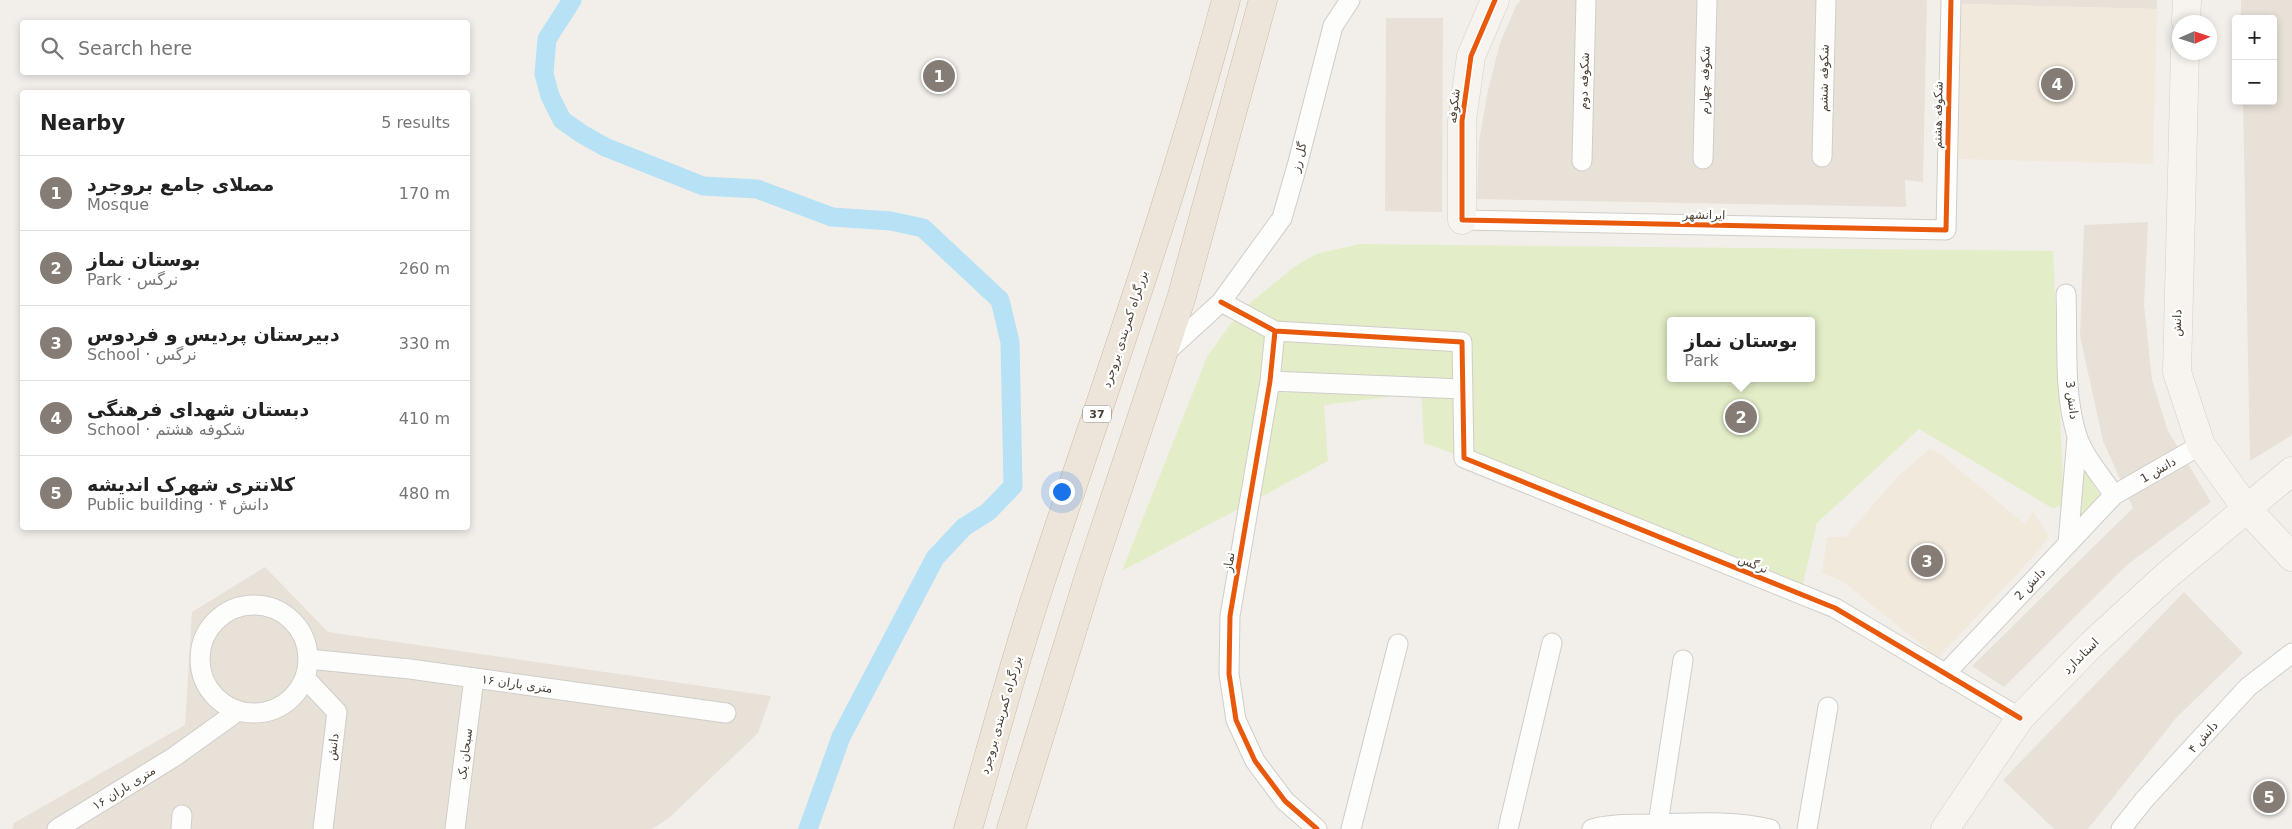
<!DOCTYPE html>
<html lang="en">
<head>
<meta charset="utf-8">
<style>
  :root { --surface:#fff; --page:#f2f2f2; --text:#222; --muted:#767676; --line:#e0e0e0; --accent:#857d75 }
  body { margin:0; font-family:"DejaVu Sans",Cairo,sans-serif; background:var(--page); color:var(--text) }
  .controls { position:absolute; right:15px; top:15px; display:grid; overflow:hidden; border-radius:5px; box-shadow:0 2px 8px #0003 }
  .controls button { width:45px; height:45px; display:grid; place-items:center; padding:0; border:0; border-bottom:1px solid var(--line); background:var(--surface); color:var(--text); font:25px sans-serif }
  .compass { position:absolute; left:2172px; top:15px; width:45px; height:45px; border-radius:50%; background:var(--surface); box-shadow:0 2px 8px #0003; rotate:87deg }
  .you { position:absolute; left:1061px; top:491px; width:18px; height:18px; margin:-12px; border:4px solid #fff; border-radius:50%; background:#1a73e8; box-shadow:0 0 0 8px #1a73e833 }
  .badge { display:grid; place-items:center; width:32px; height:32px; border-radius:50%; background:var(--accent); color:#fff; font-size:16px; font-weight:700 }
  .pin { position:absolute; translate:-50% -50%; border:2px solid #fff; box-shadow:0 1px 5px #0006 }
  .popup { position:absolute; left:1667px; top:317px; width:148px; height:65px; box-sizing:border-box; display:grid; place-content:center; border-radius:5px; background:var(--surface); filter:drop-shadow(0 1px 4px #0005); font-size:16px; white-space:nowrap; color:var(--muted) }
  .popup b { font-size:19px; color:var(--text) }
  .popup::after { content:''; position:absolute; left:50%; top:100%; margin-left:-10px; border:10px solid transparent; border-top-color:var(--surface) }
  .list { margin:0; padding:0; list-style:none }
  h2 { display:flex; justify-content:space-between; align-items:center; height:65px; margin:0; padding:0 20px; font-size:21px }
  h2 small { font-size:16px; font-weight:400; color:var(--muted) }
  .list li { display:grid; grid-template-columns:32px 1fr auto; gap:15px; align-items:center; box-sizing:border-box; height:75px; padding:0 20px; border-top:1px solid var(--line) }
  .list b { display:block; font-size:19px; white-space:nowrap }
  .list p { margin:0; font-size:16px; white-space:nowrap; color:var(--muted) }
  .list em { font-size:16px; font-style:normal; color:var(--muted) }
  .icon { flex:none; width:28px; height:28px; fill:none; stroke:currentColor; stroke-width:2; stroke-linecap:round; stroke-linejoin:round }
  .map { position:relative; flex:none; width:2292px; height:829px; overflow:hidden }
  .search { position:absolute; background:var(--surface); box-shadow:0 2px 8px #0003; left:20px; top:20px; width:450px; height:55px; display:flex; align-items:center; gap:12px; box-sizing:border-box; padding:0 18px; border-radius:5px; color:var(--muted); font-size:19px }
  .panel { position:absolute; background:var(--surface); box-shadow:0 2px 8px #0003; left:20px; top:90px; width:450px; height:440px; border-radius:5px }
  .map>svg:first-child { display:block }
  .residential { fill:#e7e1d8 }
  .education { fill:#f1e9dc }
  .green { fill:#e3eec8; fill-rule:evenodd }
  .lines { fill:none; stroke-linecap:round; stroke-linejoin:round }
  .canal { stroke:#b7e1f4; stroke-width:19 }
  .street-casing { stroke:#d0cdc8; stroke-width:21 }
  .secondary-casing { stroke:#d4cec2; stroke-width:29 }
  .highway-casing { stroke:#cdbaa4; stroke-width:29 }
  .street { stroke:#fdfdfc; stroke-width:19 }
  .secondary { stroke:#f7f4ef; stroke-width:28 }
  .highway { stroke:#ede5d9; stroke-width:28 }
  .cycleway-casing { stroke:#fff; stroke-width:8 }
  .cycleway { stroke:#e8590c; stroke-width:5 }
  .labels { text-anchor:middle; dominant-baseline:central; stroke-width:4.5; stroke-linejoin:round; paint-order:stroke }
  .shield { fill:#fff; stroke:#807972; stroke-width:1 }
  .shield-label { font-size:11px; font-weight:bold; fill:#4a4035 }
  .street-label { font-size:12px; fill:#4a4035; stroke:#fff }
</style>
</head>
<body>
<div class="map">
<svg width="2292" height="829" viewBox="0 0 2292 829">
  <rect width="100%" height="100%" fill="#f2efeb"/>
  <path class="residential" d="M1521 0H1927L1923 182 1905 180 1906 207 1477 199 1479 141 1488 90 1500 43 1516 6Z
    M1962 0H2157V9L1962 4Z
    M2241 0H2292V435L2250 461 2243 101H2273V19H2241Z
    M1386 18H1443L1442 212 1385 211Z
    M2148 222 2144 304 2152 380 2168 431 2211 502 2127 565 2004 687 1972 666 2133 508 2103 441 2080 336 2084 225Z
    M265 567 328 632 771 696 758 733 669 818 652 829H12L14 823 185 725 192 612Z
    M2184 592 2243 653 2176 718 2088 829H2054L2003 780Z"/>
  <path class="education" d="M1962 4 2157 9 2153 164 1958 159Z
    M1930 449 1939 453 2025 524 2033 512 2049 535 2041 548 1938 658 1842 581 1822 573 1827 537H1845L1898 476Z"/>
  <path class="green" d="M1360 244 2053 251 2064 506 2052 508 1919 429 1817 523 1802 588 1482 464 1424 443 1421 393 1324 405 1328 461 1122 571 1207 357 1229 326 1250 303 1294 267 1316 254ZM1671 321H1811V378H1671Z
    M2081 465 2102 498 2079 521Z"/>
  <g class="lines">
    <path class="canal" d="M572 0 547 39 544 74 550 96 562 120 582 134 605 147 703 186 757 189 832 217 891 221 923 228 1000 300 1010 342 1013 486 988 512 964 527 935 558 841 737 808 829"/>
    <defs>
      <path id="street" d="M1822 157 1826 0
        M1703 159 1707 0
        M1582 161 1586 0
        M1462 220 1946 230 1951 0
        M2066 294C2068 340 2063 392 2077 436 2084 457 2102 477 2114 495
        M1221 302 1275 331 1270 381 1230 616 1229 674 1236 720 1255 761 1285 801 1317 829
        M1275 331 1462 342 1464 458 1835 608 2020 718
        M1164 354 1221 302 1282 218 1297 166 1333 26 1350 0
        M1270 381 1463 389
        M2068 544 2077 437
        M200 659a54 54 0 1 1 108 0a54 54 0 1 1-108 0Z
        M308 659 410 669 726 713
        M1945 674 2114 495 2201 445
        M305 678 337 712 323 829
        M1658 824 1683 660
        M57 829 174 757 238 711
        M181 829 182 815
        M455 829 474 678
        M1351 829 1398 644
        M1508 829 1552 643
        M1592 829C1611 823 1634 825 1654 824 1692 823 1733 820 1770 829
        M1807 829 1828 707
        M2121 829 2144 800 2248 687 2292 653"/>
      <path id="secondary" d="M2186 22 2187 0
        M2185 52 2177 372 2201 445 2246 508 2292 557
        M1462 220V121L1471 56 1495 0
        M1945 829 2020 718 2091 645 2165 577 2292 471"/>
      <path id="highway" d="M968 829C991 749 1012 669 1038 590 1102 394 1173 200 1226 0
        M1011 829 1090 573 1181 299 1263 0"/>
    </defs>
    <use href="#street" class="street-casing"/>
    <use href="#secondary" class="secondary-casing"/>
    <use href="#highway" class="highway-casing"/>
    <use href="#street" class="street"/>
    <use href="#secondary" class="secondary"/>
    <use href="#highway" class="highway"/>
    <defs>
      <path id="cycleway" d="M1495 0 1471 56 1462 121V220L1946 230 1951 0
        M1221 302 1275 331 1270 381 1230 616 1229 674 1236 720 1255 761 1285 801 1317 829
        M1275 331 1462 342 1464 458 1835 608 2020 718"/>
    </defs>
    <use href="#cycleway" class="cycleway-casing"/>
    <use href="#cycleway" class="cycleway"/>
  </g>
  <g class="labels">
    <rect class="shield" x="1083" y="405.5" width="28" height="17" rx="4"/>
    <g class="shield-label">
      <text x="1097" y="414">37</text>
    </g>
    <g class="street-label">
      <text transform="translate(1824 78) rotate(-89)">شکوفه ششم</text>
      <text transform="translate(1705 80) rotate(-89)">شکوفه چهارم</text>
      <text transform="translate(1584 81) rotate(-88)">شکوفه دوم</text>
      <text transform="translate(1454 106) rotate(-84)">شکوفه</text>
      <text transform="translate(1938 115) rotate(-89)">شکوفه هشتم</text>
      <text transform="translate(1299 157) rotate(-75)">گل رز</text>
      <text transform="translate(1704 215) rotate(1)">ایرانشهر</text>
      <text transform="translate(2177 323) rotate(-89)">دانش</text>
      <text transform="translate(1125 329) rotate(-72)">بزرگراه کمربندی بروجرد</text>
      <text transform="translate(2072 400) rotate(83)">دانش 3</text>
      <text transform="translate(2158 470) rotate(-30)">دانش 1</text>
      <text transform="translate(1229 562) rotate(-81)">نماز</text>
      <text transform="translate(1753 564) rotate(22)">نرگس</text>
      <text transform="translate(2030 584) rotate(-47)">دانش 2</text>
      <text transform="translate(2081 656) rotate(-45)">استاندارد</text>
      <text transform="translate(517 684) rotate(8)">۱۶ متری باران</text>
      <text transform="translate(1001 715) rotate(-74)">بزرگراه کمربندی بروجرد</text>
      <text transform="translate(2203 737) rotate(-48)">دانش ۴</text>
      <text transform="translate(333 747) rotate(-83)">دانش</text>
      <text transform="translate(465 754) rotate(-83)">سبحان یک</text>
      <text transform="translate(124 788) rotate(-32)">۱۶ متری باران</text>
    </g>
  </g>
</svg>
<div class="controls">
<button>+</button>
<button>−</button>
</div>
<svg class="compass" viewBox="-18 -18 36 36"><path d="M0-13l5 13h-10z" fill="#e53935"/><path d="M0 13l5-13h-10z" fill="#767676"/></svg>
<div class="you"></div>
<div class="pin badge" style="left:939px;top:76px">1</div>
<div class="pin badge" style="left:1741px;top:417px">2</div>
<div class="popup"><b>بوستان نماز</b>Park</div>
<div class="pin badge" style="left:1927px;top:561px">3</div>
<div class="pin badge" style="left:2057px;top:84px">4</div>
<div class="pin badge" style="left:2269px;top:797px">5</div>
<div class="search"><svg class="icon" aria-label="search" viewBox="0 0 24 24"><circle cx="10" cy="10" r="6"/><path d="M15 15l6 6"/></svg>Search here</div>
<section class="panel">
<h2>Nearby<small>5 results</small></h2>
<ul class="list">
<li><span class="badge">1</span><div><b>مصلای جامع بروجرد</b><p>Mosque</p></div><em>170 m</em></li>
<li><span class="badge">2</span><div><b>بوستان نماز</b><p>Park · نرگس</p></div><em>260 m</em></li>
<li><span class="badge">3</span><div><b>دبیرستان پردیس و فردوس</b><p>School · نرگس</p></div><em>330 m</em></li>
<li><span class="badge">4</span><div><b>دبستان شهدای فرهنگی</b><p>School · شکوفه هشتم</p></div><em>410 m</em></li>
<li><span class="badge">5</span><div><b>کلانتری شهرک اندیشه</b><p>Public building · دانش ۴</p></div><em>480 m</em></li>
</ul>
</section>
</div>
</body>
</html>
